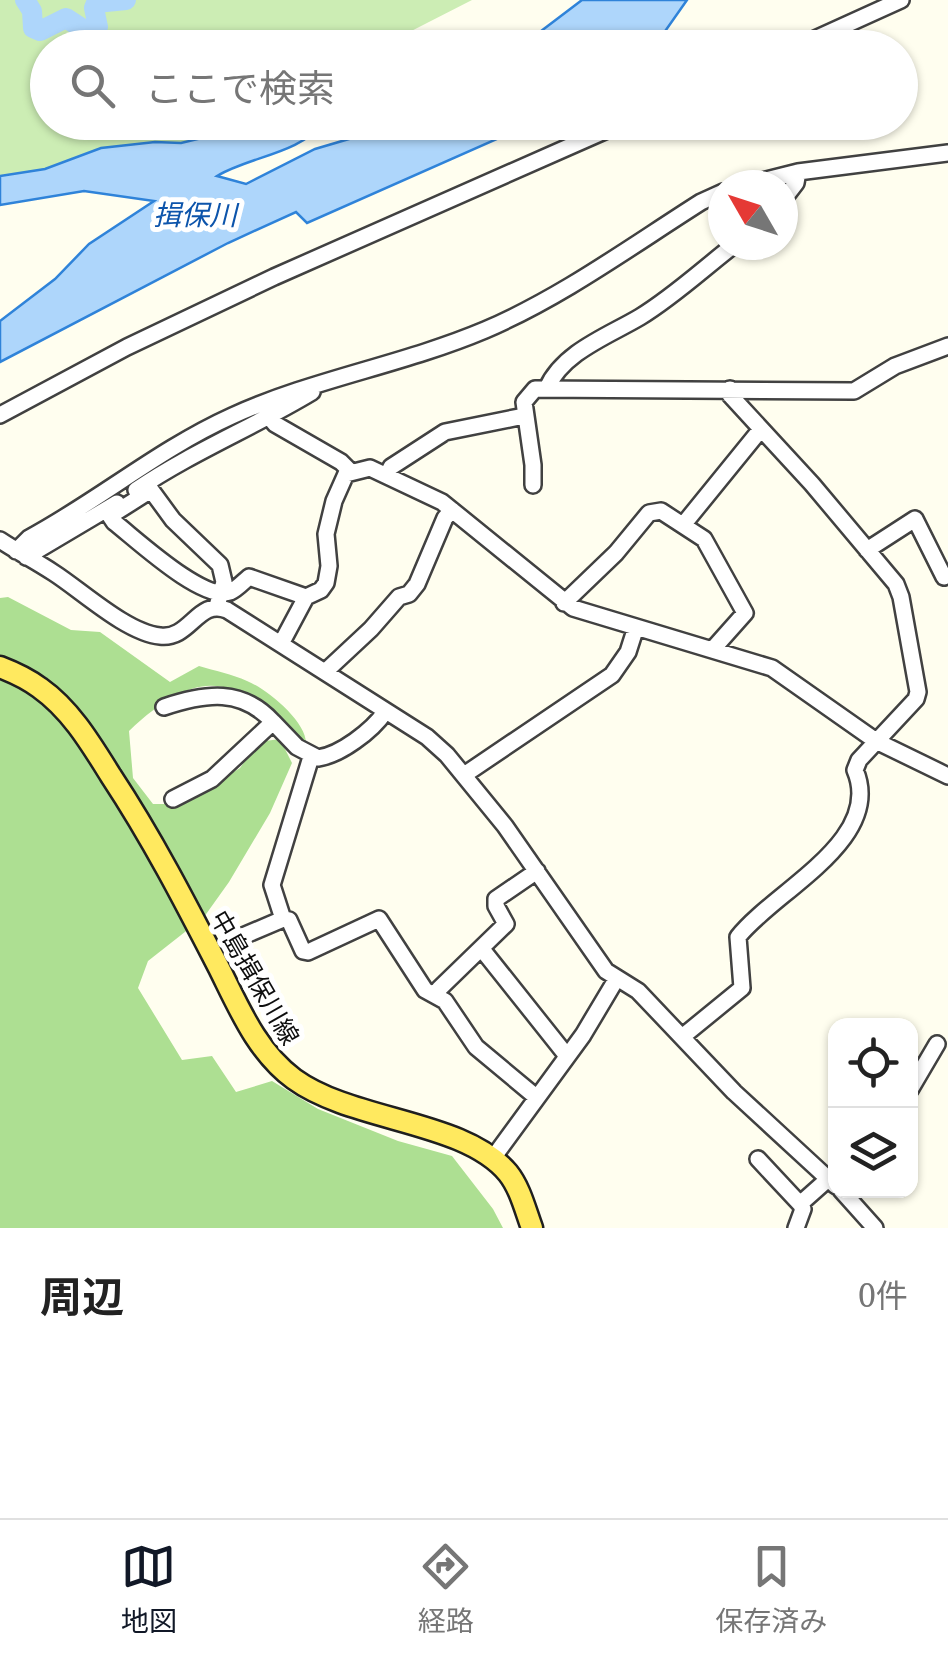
<!DOCTYPE html>
<html lang="ja">
<head>
<meta charset="utf-8">
<style>
  :root { --surface:#fff; --page:#f2f2f2; --text:#222; --muted:#767676; --line:#e0e0e0; --accent:#111827 }
  body { margin:0; font-family:"Noto Serif","Noto Sans JP",serif; background:var(--page); color:var(--text) }
  .controls { position:absolute; right:30px; bottom:30px; display:grid; overflow:hidden; border-radius:20px; box-shadow:0 2px 8px #0004 }
  .controls button { width:90px; height:90px; display:grid; place-items:center; padding:0; border:0; border-bottom:2px solid var(--line); background:var(--surface); color:var(--text); font:50px sans-serif }
  .compass { position:absolute; left:708px; top:170px; width:90px; height:90px; border-radius:50%; background:var(--surface); box-shadow:0 2px 8px #0004; rotate:309deg }
  .list { margin:0; padding:0; list-style:none }
  h2 { display:flex; justify-content:space-between; align-items:center; height:130px; margin:0; padding:0 40px; font-size:42px }
  h2 small { font-size:32px; font-weight:400; color:var(--muted) }
  .icon { flex:none; width:55px; height:55px; fill:none; stroke:currentColor; stroke-width:2; stroke-linecap:round; stroke-linejoin:round }
  .map { position:relative; flex:none; width:948px; height:1228px; overflow:hidden }
  .search { position:absolute; background:var(--surface); box-shadow:0 2px 8px #0004; left:30px; right:30px; top:30px; height:110px; display:flex; align-items:center; gap:25px; box-sizing:border-box; padding:0 35px; border-radius:55px; color:var(--muted); font-size:38px }
  .sheet { height:290px; background:var(--surface) }
  nav { display:flex; justify-content:space-around; align-items:center; box-sizing:border-box; height:140px; border-top:2px solid var(--line); background:var(--surface); font-size:28px; color:var(--muted) }
  nav a { display:grid; justify-items:center; gap:5px }
  nav .on { color:var(--accent) }
  .map>svg:first-child { display:block }
  .green { fill:#ccedb4 }
  .forest { fill:#addf92 }
  .water { fill:#aed6fb; stroke:#2f83d9; stroke-width:2.5 }
  .lines { fill:none; stroke-linecap:round; stroke-linejoin:round }
  .river { stroke:#aed6fb; stroke-width:20 }
  .minor-casing { stroke:#414141; stroke-width:20 }
  .major-casing { stroke:#1f1f1f; stroke-width:25 }
  .minor { stroke:#fff; stroke-width:15 }
  .major { stroke:#ffe95f; stroke-width:20 }
  .labels { text-anchor:middle; dominant-baseline:central; stroke-width:10; stroke-linejoin:round; paint-order:stroke }
  .street-label { font-size:25px; fill:#0e0e0e; stroke:#fff }
  .water-label { font-size:28px; font-style:italic; fill:#0c54ab; stroke:#fff }
</style>
</head>
<body>
<div class="map">
<svg width="948" height="1228" viewBox="0 0 948 1228">
  <rect width="100%" height="100%" fill="#fffeef"/>
  <path class="green" d="M0 0H472L380 47 48 48V122L242 123 236 130 181 143 155 142 101 148 45 169 0 176Z"/>
  <path class="forest" d="M8 597 71 630 100 632 170 682 199 666C215 671 232 674 247 681 267 689 307 722 306 744 238 680 205 659 129 731L133 778 153 804H181L240 768 258 742 280 739 292 763 270 813 229 882 204 917 148 961 138 988 182 1060 212 1056 236 1092 272 1081 318 1109 398 1141 452 1156 493 1209 503 1228H0V598Z"/>
  <path class="water" d="M582 0H687L654 47H520Z
    M242 122 323 123C299 154 251 156 217 176L246 184 315 149 359 136 380 123H533L307 223 296 212 228 243 0 362V321L55 279 89 244 154 201 84 191 0 205V176L45 169 101 148 155 142 181 143 236 130Z"/>
  <g class="lines">
    <path class="river" d="M25 0 32 11 33 28 40 31 66 18 86 31 98 27 94 8 96 3 126 0"/>
    <defs>
      <path id="minor" d="M795 48 901 0
        M746 185 798 172 948 153
        M783 200 796 183 798 172
        M547 388C563 352 608 336 640 317 673 297 703 269 734 245
        M0 415 127 347 274 277 625 122
        M270 418 275 424 341 462 350 471
        M387 475 391 467 445 432 524 416
        M533 485V465L524 402 535 389 854 391 895 366 948 346
        M136 490C192 452 254 427 312 392
        M683 525 761 429
        M0 540C18 552 36 561 54 573 82 591 127 633 160 636 190 640 198 598 227 610L427 737 447 755 505 826 606 971 638 991 734 1092 836 1186
        M867 550 915 519 944 577
        M16 551 29 538C98 501 159 449 232 416 313 379 402 365 485 330 562 297 630 247 701 202L723 192
        M26 557 117 503
        M564 603 616 553 649 513 661 511 704 539 745 613 713 649
        M217 606 224 582 220 565 173 520 151 490 110 516 114 522C136 539 203 602 230 592 237 589 244 581 249 577L306 597
        M282 642 306 597 321 590 326 583 329 566 326 534 334 501 346 474 370 468 442 502 573 608 772 668 876 741 948 776
        M326 671 371 629 399 597 409 594 417 584 445 518 452 510
        M164 707C206 693 242 688 273 722
        M464 775 612 675 628 652 636 627
        M173 799 212 779 273 722 297 747 318 758C340 755 372 731 385 712
        M283 919 289 920 303 951 308 952 379 919 425 990 445 1001 476 1047 536 1097
        M236 939 283 919 272 885 311 757
        M481 948 567 1056
        M436 996 439 989 506 924 496 906V899L537 871
        M682 1037 742 988 738 937C774 891 885 840 855 770L859 760 916 699 918 692 901 597 896 584 812 484 730 395V389
        M910 1090 937 1044
        M493 1158 583 1035 617 978
        M758 1159 800 1204 803 1209 796 1228
        M841 1190 875 1228
        M800 1204 836 1172"/>
      <path id="major" d="M0 667C13 672 28 679 40 688 71 710 91 744 111 776 152 838 185 902 219 968 239 1008 257 1052 294 1079 353 1122 464 1120 508 1173 520 1188 525 1209 532 1228"/>
    </defs>
    <use href="#minor" class="minor-casing"/>
    <use href="#major" class="major-casing"/>
    <use href="#minor" class="minor"/>
    <use href="#major" class="major"/>
  </g>
  <g class="labels">
    <g class="street-label">
      <text transform="translate(256 977) rotate(60)">中島揖保川線</text>
    </g>
    <g class="water-label">
      <text x="195" y="214">揖保川</text>
    </g>
  </g>
</svg>
<div class="controls">
<button><svg class="icon" aria-label="locate" viewBox="0 0 24 24"><circle cx="12" cy="12" r="6"/><path d="M12 2v4M12 18v4M2 12h4M18 12h4"/></svg></button>
<button><svg class="icon" aria-label="layers" viewBox="0 0 24 24"><path d="M12 4l9 5-9 5-9-5zM3 14l9 5 9-5"/></svg></button>
</div>
<svg class="compass" viewBox="-18 -18 36 36"><path d="M0-13l5 13h-10z" fill="#e53935"/><path d="M0 13l5-13h-10z" fill="#767676"/></svg>
<div class="search"><svg class="icon" aria-label="search" viewBox="0 0 24 24"><circle cx="10" cy="10" r="6"/><path d="M15 15l6 6"/></svg>ここで検索</div>
</div>
<section class="sheet">
<h2>周辺<small>0件</small></h2>
<ul class="list">
</ul>
</section>
<nav>
<a class="on"><svg class="icon" aria-label="map" viewBox="0 0 24 24"><path d="M3 6l6-2 6 2 6-2v14l-6 2-6-2-6 2zM9 4v14M15 6v14"/></svg>地図</a>
<a><svg class="icon" aria-label="directions" viewBox="0 0 24 24"><path d="M12 3l9 9-9 9-9-9zM9 14v-3h6M13 9l2 2-2 2"/></svg>経路</a>
<a><svg class="icon" aria-label="saved" viewBox="0 0 24 24"><path d="M7 4h10v16l-5-4-5 4z"/></svg>保存済み</a>
</nav>
</body>
</html>
